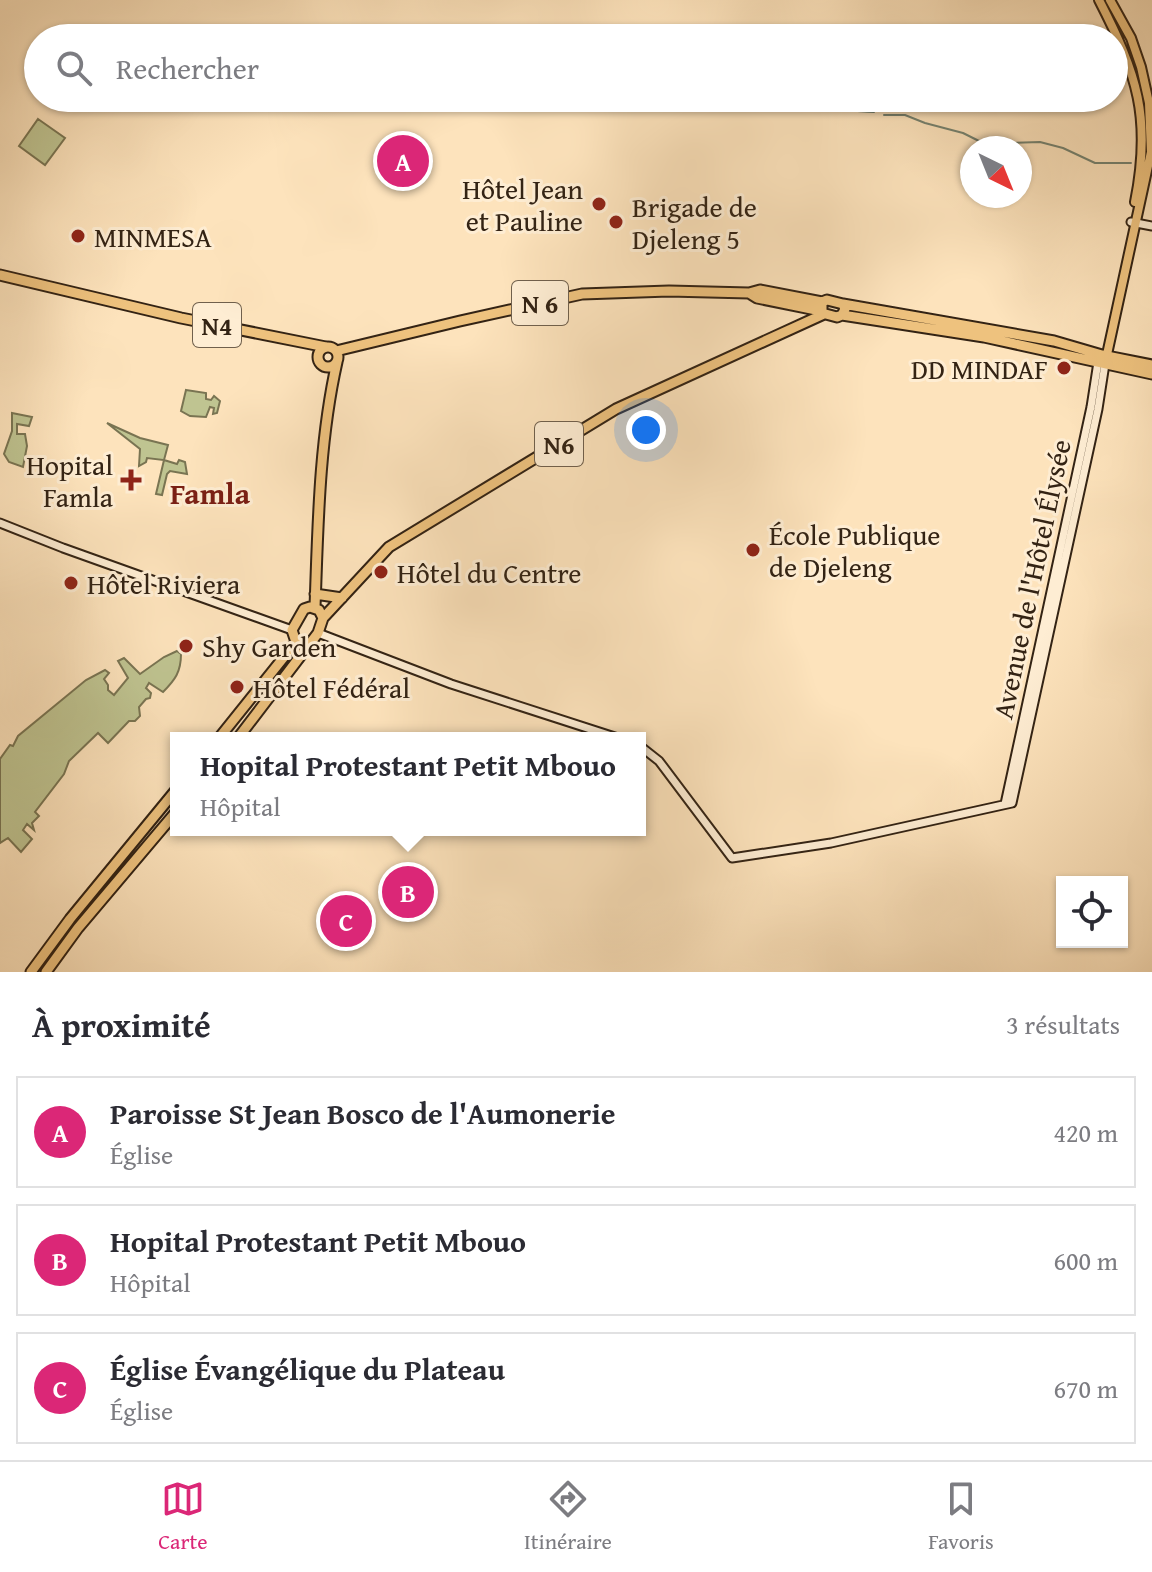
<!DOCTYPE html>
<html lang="fr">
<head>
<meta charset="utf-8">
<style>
  :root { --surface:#fff; --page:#f2f2f3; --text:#2b2b33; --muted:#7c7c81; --line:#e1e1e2; --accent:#db2777 }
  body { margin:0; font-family:"Gentium Book Plus",serif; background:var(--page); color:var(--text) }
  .controls { position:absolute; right:24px; bottom:24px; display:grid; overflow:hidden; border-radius:0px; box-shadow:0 2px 6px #0004 }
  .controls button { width:72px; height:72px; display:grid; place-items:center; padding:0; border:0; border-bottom:2px solid var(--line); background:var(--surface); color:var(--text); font:40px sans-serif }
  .compass { position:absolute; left:960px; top:136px; width:72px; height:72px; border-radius:50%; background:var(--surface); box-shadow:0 2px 6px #0004; rotate:137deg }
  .you { position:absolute; left:646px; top:430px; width:28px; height:28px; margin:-20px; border:6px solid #fff; border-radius:50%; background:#1a73e8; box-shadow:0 0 0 12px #1a73e833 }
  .badge { display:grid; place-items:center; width:52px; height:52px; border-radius:50%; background:var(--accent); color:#fff; font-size:26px; font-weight:700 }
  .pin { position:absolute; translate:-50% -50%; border:4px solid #fff; box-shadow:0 2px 8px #0006 }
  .popup { position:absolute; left:170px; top:732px; width:476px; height:104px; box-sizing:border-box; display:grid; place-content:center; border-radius:0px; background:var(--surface); filter:drop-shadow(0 2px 6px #0005); font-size:26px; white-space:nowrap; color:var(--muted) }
  .popup b { font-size:30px; color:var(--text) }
  .popup::after { content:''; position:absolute; left:50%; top:100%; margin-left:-16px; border:16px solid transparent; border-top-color:var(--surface) }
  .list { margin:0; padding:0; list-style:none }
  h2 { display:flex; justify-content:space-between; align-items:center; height:104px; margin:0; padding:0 32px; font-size:34px }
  h2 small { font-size:26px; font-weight:400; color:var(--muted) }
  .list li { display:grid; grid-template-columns:52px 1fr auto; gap:24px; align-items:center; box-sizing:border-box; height:112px; margin:0 16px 16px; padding:0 16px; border:2px solid var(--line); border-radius:0px }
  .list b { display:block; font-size:30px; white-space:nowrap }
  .list p { margin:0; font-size:26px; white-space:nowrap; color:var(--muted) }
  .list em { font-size:26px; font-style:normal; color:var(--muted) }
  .icon { flex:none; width:44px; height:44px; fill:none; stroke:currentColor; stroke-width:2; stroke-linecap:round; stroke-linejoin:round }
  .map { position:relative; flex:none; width:1152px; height:972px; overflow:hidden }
  .search { position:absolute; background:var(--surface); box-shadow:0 2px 6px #0004; left:24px; right:24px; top:24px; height:88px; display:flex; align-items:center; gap:20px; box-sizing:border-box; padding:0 28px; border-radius:44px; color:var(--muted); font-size:30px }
  .sheet { height:488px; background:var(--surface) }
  nav { display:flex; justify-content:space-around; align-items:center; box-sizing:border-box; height:112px; border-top:2px solid var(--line); background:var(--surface); font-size:22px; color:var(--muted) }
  nav a { display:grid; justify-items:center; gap:4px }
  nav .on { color:var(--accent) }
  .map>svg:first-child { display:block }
  .green { fill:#bfc491; stroke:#797452; stroke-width:2 }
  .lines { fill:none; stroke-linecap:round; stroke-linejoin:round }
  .stream { stroke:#74816f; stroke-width:2 }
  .secondary-casing { stroke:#332314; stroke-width:11 }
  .primary-casing { stroke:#332314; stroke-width:12 }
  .highway-casing { stroke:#332314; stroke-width:13 }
  .secondary { stroke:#feedd3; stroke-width:7 }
  .primary { stroke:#eec27e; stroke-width:8 }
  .highway { stroke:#eec27e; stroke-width:9 }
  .poi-dot { fill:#8f2418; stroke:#feedd3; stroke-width:3 }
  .labels { text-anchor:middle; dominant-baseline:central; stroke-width:6; stroke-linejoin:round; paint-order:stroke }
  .shield { fill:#feedd3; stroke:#70604d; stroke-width:2 }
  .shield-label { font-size:26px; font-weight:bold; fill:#332314 }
  .poi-label { font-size:28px; fill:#332314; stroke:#feedd3; text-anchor:start }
  .street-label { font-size:28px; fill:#332314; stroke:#feedd3 }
  .neighbourhood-label { font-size:30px; font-weight:bold; fill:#7a1f14; stroke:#feedd3 }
</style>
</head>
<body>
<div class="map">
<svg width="1152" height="972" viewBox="0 0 1152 972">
  <rect width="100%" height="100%" fill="#fde3bc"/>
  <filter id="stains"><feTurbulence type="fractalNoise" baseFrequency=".0025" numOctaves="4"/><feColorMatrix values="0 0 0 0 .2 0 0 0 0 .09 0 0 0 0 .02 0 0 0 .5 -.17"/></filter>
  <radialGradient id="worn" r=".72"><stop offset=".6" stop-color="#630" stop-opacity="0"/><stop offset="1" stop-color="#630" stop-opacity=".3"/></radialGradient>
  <path class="green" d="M38 119 65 138 45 165 19 146Z
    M186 390 206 393V399L211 400 214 396 220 401 217 413 213 414 214 408 210 407 206 417 190 416 181 411Z
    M12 413 32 417 29 426 17 424V434H25L27 446 23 467 9 462 4 454 12 431Z
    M107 423 140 438 168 445 164 460 177 464 179 460 185 462 187 474 170 471 167 474 162 495 156 494 164 460 147 458 146 462 139 466 140 449Z
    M177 651 181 654C181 672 175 680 163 692L149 683 146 688 151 693 150 698 146 699 139 707 140 716 135 721H129L108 743 98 733 69 761 64 774 35 812 39 816 32 823 34 830 27 824 23 830 32 839 21 852 8 838 0 843V759L10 745 13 746 18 736 86 680 105 670 109 673 104 679 108 685V690L114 695 128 678 118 661 124 658 140 674 164 657Z"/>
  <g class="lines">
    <path class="stream" d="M789 98 799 107C825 105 849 112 874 112
      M884 115H905L925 123 963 133 985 144 1040 142 1063 148 1095 163H1131"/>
    <defs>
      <path id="secondary" d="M1131 222 1152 226
        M0 523 63 548 292 630
        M318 633 451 684 618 738
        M640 746 659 761 732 858 831 843 1012 803 1098 409 1105 364
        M1005 804 1091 407 1098 362"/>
      <path id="primary" d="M1099 0C1137 74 1152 118 1135 202
        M1106 359 1151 152 1149 103 1141 67 1131 38 1110 0"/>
      <path id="highway" d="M0 275 181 318 326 347
        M749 293 757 298 821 311
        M827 300 843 304 845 309 842 315 837 317 822 313V302Z
        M843 304 1054 341 1102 355 1152 365
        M842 315 984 337 1152 374
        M318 357a10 10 0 1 1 20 0a10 10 0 1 1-20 0Z
        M336 351 460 321 582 294 669 291 749 293 760 290 822 302
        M315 594 342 598
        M315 607C318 525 319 442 337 362
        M323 618 389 547 616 409 824 314
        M219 738 296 642
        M238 738 318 633 323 618 319 610 310 607 304 609 292 630 296 642 308 645
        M31 972 70 919 176 790
        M46 972 78 928 176 812"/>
    </defs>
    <use href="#secondary" class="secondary-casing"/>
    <use href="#primary" class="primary-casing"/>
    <use href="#highway" class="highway-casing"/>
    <use href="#secondary" class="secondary"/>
    <use href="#primary" class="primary"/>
    <use href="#highway" class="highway"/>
  </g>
  <g class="poi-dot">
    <circle cx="599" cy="204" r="8"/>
    <circle cx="616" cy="222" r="8"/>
    <circle cx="78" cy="236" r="8"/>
    <circle cx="1064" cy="368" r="8"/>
    <path d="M127 468h8v8h8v8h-8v8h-8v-8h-8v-8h8z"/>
    <circle cx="753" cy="550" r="8"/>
    <circle cx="381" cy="572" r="8"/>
    <circle cx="71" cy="583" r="8"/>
    <circle cx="186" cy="646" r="8"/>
    <circle cx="237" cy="687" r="8"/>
  </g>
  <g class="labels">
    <g class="shield">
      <rect x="512" y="281" width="56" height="44" rx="6"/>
      <rect x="193" y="303" width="48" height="44" rx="6"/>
      <rect x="535" y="422" width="48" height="44" rx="6"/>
    </g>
    <g class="shield-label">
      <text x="540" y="303">N 6</text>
      <text x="217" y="325">N4</text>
      <text x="559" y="444">N6</text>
    </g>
    <g class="poi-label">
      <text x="583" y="188" text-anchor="end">Hôtel Jean<tspan x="583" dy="32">et Pauline</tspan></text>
      <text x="632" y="206">Brigade de<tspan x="632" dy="32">Djeleng 5</tspan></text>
      <text x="94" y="236">MINMESA</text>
      <text x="1048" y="368" text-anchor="end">DD MINDAF</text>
      <text x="113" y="464" text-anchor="end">Hopital<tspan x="113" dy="32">Famla</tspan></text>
      <text x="769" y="534">École Publique<tspan x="769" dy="32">de Djeleng</tspan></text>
      <text x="397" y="572">Hôtel du Centre</text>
      <text x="87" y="583">Hôtel Riviera</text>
      <text x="202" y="646">Shy Garden</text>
      <text x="253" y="687">Hôtel Fédéral</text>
    </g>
    <g class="street-label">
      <text transform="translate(1031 579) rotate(-78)">Avenue de l'Hôtel Élysée</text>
    </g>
    <g class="neighbourhood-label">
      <text x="210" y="493">Famla</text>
    </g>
  </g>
  <rect width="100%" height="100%" filter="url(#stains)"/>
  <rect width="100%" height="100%" fill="url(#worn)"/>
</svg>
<div class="controls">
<button><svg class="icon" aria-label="locate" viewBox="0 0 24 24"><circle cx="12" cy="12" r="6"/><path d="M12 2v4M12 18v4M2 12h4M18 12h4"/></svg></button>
</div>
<svg class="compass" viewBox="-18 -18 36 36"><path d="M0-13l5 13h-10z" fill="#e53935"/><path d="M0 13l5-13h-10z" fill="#7c7c81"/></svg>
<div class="you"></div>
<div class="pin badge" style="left:403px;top:161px">A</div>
<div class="pin badge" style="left:408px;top:892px">B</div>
<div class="popup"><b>Hopital Protestant Petit Mbouo</b>Hôpital</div>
<div class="pin badge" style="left:346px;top:921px">C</div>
<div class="search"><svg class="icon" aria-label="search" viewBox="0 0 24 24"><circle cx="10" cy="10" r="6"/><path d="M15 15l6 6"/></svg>Rechercher</div>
</div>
<section class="sheet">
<h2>À proximité<small>3 résultats</small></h2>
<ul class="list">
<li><span class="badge">A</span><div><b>Paroisse St Jean Bosco de l'Aumonerie</b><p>Église</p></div><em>420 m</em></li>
<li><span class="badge">B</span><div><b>Hopital Protestant Petit Mbouo</b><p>Hôpital</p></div><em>600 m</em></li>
<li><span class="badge">C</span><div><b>Église Évangélique du Plateau</b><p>Église</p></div><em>670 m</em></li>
</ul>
</section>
<nav>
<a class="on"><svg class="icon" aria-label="map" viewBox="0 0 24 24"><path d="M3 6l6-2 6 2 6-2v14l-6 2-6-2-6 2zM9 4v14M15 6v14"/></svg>Carte</a>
<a><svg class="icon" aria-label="directions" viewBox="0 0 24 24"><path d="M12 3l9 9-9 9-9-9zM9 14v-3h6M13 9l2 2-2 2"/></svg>Itinéraire</a>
<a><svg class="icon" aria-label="saved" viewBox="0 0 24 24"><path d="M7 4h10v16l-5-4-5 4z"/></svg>Favoris</a>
</nav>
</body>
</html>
